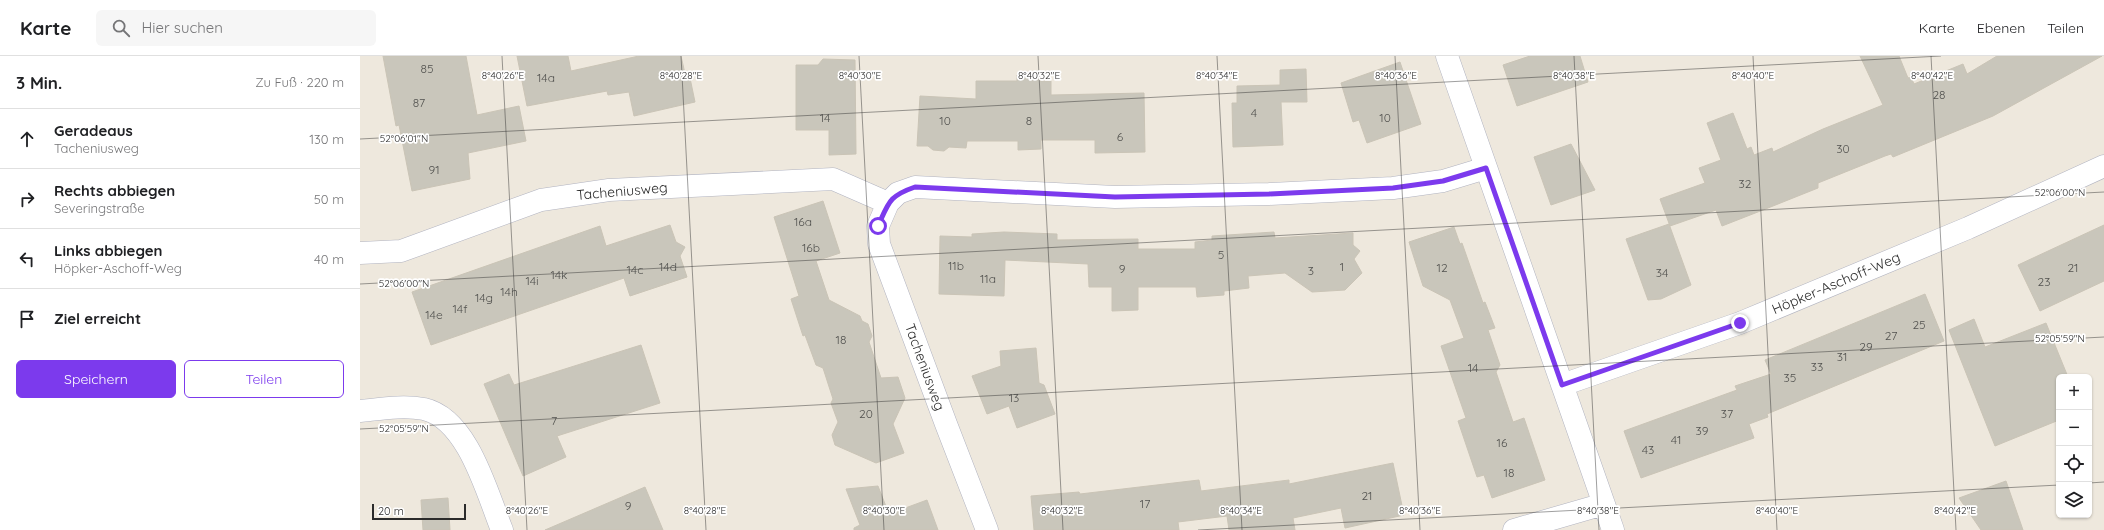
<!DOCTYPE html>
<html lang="de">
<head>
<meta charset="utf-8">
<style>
  :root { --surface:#fff; --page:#f6f6f6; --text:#202124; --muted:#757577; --line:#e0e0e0; --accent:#7c3aed }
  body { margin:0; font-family:Quicksand,sans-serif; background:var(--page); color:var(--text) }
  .controls { position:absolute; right:12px; bottom:12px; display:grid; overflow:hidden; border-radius:6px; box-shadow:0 1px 3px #0004 }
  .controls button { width:36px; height:36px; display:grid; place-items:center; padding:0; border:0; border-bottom:1px solid var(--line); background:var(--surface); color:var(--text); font:20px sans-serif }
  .scale { position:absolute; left:12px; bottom:10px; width:94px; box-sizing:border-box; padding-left:4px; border:2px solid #2b2b2b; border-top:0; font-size:11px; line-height:14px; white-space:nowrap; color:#2b2b2b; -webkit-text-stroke:3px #fff; paint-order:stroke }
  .stop { position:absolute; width:12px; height:12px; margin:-9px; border:3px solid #7c3aed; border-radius:50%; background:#fff }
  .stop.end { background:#7c3aed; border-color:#fff; box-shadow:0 1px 4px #0008 }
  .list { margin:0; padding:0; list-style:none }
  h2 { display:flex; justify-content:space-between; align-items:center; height:52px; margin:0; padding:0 16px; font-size:17px }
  h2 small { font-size:13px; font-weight:400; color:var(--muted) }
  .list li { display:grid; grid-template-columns:26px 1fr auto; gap:12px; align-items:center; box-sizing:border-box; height:60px; padding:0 16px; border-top:1px solid var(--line) }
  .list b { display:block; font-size:15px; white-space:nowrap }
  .list p { margin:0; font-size:13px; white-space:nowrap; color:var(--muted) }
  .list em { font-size:13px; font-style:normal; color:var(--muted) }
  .actions { display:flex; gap:8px; padding:12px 16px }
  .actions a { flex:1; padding:9px 0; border:1px solid var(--accent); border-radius:6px; text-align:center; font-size:14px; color:var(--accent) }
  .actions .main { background:var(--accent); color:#fff }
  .icon { flex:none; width:22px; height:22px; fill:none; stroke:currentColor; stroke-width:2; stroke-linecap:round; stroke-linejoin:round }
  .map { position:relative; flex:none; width:1744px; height:474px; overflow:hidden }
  header { display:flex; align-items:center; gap:24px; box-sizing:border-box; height:56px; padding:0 20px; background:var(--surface); border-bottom:1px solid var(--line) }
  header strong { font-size:19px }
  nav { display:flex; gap:22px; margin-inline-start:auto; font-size:14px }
  .search { width:280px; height:36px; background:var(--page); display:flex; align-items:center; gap:10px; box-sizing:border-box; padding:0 14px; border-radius:6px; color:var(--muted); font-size:15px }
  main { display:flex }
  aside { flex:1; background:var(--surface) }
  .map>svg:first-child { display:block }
  .building { fill:#c9c6bb; stroke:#cac4b6 }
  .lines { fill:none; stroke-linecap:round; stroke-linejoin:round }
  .minor-casing { stroke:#b1b3c0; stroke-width:23 }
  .minor { stroke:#fff; stroke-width:22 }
  .route { stroke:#7c3aed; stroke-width:5 }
  .ticks { fill:none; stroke:#2b2b2b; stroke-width:1; stroke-opacity:0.45 }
  .labels { text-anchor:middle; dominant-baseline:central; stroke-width:3.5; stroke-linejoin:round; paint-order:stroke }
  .number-label { font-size:12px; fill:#52524f }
  .street-label { font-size:14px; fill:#2b2b2b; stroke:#fff }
  .ticks-label { font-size:10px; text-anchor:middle; fill:#2b2b2b; stroke:#fff; stroke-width:3.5; stroke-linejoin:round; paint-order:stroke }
</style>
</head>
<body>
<header>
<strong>Karte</strong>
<div class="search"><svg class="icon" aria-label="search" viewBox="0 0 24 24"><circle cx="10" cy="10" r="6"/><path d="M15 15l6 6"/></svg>Hier suchen</div>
<nav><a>Karte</a><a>Ebenen</a><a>Teilen</a></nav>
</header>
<main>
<aside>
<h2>3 Min.<small>Zu Fuß · 220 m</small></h2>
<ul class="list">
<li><svg class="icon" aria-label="ahead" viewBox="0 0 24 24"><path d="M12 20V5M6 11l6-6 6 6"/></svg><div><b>Geradeaus</b><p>Tacheniusweg</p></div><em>130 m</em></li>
<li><svg class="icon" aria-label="right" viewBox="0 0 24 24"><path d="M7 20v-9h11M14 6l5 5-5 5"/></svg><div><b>Rechts abbiegen</b><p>Severingstraße</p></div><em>50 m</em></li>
<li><svg class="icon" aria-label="left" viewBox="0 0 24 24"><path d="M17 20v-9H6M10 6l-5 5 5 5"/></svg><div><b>Links abbiegen</b><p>Höpker-Aschoff-Weg</p></div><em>40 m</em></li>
<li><svg class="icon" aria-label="arrive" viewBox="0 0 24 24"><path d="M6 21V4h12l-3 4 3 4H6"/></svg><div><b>Ziel erreicht</b></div></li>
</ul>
<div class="actions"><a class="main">Speichern</a><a>Teilen</a></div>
</aside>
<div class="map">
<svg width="1744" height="474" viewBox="0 0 1744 474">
  <rect width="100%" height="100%" fill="#eee8dd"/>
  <path class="building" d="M23 0H106L117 59 159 50 166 85 108 97 110 123 52 135 39 69 36 70Z
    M157 0H208L211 15 279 0H321L326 22H330L335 46 274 60 269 36 248 39 247 35 167 50Z
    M1170 0H1220L1228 26 1157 50 1143 9Z
    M1500 0H1539L1548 22 1551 21 1554 28 1603 8 1607 18 1637 0H1742L1633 60 1533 101 1531 98 1525 100 1458 127V132L1408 152 1362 170 1356 154 1310 170 1300 143 1345 127 1339 112 1361 104 1347 67 1373 57 1387 93 1391 91 1394 99 1412 92 1413 96 1463 73 1523 49Z
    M463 3 495 4 496 98 469 99V74H436V9H458Z
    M1040 6 1061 68 1007 87 999 64 993 66 981 27Z
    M946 13 947 46H921L923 89 873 91 872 47H877V30L920 29V14Z
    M680 18V25H691V39L784 37 785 96 735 97V84H681V93L658 94V85H607L606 92 589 91 584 95 573 94 568 90H557L560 40 616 43V25H657V19Z
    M1211 88 1235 134 1191 149 1174 101Z
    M463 145 480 197 456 205 469 244 500 260 502 265 508 268 512 280 509 286 521 322 538 321 545 342 533 368 544 397 516 407 475 389 472 379 478 366 471 347 473 343 463 312 456 309 445 279 443 280 431 243 439 240 414 161Z
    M1309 168 1331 229 1301 243 1288 244 1266 183Z
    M310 169 316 186 325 191 320 200 327 221 270 240 264 222 71 289 52 236 240 170 246 190Z
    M1744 169V225L1680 255 1658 209Z
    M1094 171 1100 188 1102 187 1123 247 1125 246 1135 272 1128 274 1140 309 1136 316 1153 366 1164 362 1185 424 1132 442 1124 419 1117 421 1098 365 1106 362 1081 290 1104 282 1090 244 1063 230 1049 186Z
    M644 176 697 178V184L778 183V193H835V186L852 184V180L914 176 915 182 993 177V189L1000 195 994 203 1002 217 985 234 952 236 925 217 888 220 889 232 864 235V239L837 241 836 231H778V254L752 255V231H729L728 208 645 204 644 240 579 238 580 180 612 181V178Z
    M1565 238 1584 285 1407 358 1408 361 1389 368 1394 382 1281 422 1264 375 1377 334 1375 330 1411 318 1405 304Z
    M1614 263 1625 291 1686 267 1708 321H1699V364L1635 390 1589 274Z
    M281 289 300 347 197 380 206 401 163 420 124 328 149 318 154 329Z
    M676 292 679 327 684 329 695 358 657 372 649 350 627 358 612 320 641 310 640 295Z
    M1033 407 1044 459 985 472 981 452 933 462 935 474H869L867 460 818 466 819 474H674L671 440 719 436 720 438 839 424 841 435 929 424V428Z
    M1646 425 1663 474H1621L1599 442Z
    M518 430 529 458 567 444 578 474H494V472L500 469 486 433Z
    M285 431 303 474H185Z
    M88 442 90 474H63L61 444Z"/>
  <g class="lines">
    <defs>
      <path id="minor" d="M1087 0 1253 474
        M0 197 41 195 181 144 249 134 473 123 528 147
        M1202 329 1380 267 1608 172 1744 110
        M0 355C20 353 43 349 64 353 108 363 127 437 142 474
        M627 474 586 368 519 188 518 170 528 147 538 137 555 131 755 141 909 138 1033 132 1083 125 1126 112
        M1154 474 1244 448"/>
    </defs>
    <use href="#minor" class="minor-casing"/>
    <use href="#minor" class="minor"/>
  </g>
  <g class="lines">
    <path class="route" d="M518 170C529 146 529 140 555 131L755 141 909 138 1033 132 1083 125 1126 112 1202 329 1380 267"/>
  </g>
  <path class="ticks" d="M142 0 167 474M321 0 346 474M499 0 524 474M678 0 703 474M857 0 882 474M1035 0 1060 474M1214 0 1239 474M1393 0 1417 474M1571 0 1596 474M0 83 1581 0M0 228 1744 136M0 373 1744 281M1729 427 1744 426M838 474 1699 429"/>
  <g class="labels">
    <g class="number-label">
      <text x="67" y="12">85</text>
      <text x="186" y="21">14a</text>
      <text x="1579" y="38">28</text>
      <text x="59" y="46">87</text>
      <text x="894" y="56">4</text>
      <text x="465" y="61">14</text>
      <text x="1025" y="61">10</text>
      <text x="585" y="64">10</text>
      <text x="669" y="64">8</text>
      <text x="760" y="80">6</text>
      <text x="1483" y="92">30</text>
      <text x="74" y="113">91</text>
      <text x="1385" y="127">32</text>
      <text x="443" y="165">16a</text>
      <text x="451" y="191">16b</text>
      <text x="861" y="198">5</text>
      <text x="596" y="209">11b</text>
      <text x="308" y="210">14d</text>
      <text x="982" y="210">1</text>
      <text x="1082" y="211">12</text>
      <text x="1713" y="211">21</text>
      <text x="762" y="212">9</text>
      <text x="275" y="213">14c</text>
      <text x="951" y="214">3</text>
      <text x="1302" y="216">34</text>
      <text x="199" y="218">14k</text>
      <text x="628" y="222">11a</text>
      <text x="172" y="224">14i</text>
      <text x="1684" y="225">23</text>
      <text x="149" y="235">14h</text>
      <text x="124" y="241">14g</text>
      <text x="100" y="252">14f</text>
      <text x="74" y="258">14e</text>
      <text x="1559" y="268">25</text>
      <text x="1531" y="279">27</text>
      <text x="481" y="283">18</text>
      <text x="1506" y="290">29</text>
      <text x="1482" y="300">31</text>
      <text x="1457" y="310">33</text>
      <text x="1113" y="311">14</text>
      <text x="1430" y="321">35</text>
      <text x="654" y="341">13</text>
      <text x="506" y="357">20</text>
      <text x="1367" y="357">37</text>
      <text x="194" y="364">7</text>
      <text x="1342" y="374">39</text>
      <text x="1316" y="383">41</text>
      <text x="1142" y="386">16</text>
      <text x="1288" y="393">43</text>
      <text x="1149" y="416">18</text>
      <text x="1007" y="439">21</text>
      <text x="785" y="447">17</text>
      <text x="268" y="449">9</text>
    </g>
    <g class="street-label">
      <text transform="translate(262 135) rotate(-5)">Tacheniusweg</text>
      <text transform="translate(1476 227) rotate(-23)">Höpker-Aschoff-Weg</text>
      <text transform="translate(565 311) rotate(70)">Tacheniusweg</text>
    </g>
  </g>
  <g class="ticks-label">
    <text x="143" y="23">8°40'26"E</text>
    <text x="321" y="23">8°40'28"E</text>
    <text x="500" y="23">8°40'30"E</text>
    <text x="679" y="23">8°40'32"E</text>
    <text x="857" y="23">8°40'34"E</text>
    <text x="1036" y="23">8°40'36"E</text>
    <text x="1214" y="23">8°40'38"E</text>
    <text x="1393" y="23">8°40'40"E</text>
    <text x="1572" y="23">8°40'42"E</text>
    <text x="44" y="86">52°06'01"N</text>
    <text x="1700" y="140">52°06'00"N</text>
    <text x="44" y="231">52°06'00"N</text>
    <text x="1700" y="286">52°05'59"N</text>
    <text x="44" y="376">52°05'59"N</text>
    <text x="167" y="458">8°40'26"E</text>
    <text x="345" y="458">8°40'28"E</text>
    <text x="524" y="458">8°40'30"E</text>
    <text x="702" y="458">8°40'32"E</text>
    <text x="881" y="458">8°40'34"E</text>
    <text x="1060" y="458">8°40'36"E</text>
    <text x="1238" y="458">8°40'38"E</text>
    <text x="1417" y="458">8°40'40"E</text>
    <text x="1595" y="458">8°40'42"E</text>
  </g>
</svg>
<div class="controls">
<button>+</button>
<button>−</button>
<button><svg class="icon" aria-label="locate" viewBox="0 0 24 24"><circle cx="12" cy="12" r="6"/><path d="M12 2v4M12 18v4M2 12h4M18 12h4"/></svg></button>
<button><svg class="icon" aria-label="layers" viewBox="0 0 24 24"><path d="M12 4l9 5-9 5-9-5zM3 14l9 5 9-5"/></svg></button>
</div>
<div class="scale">20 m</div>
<div class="stop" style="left:518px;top:170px"></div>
<div class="stop end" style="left:1380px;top:267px"></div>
</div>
</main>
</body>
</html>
